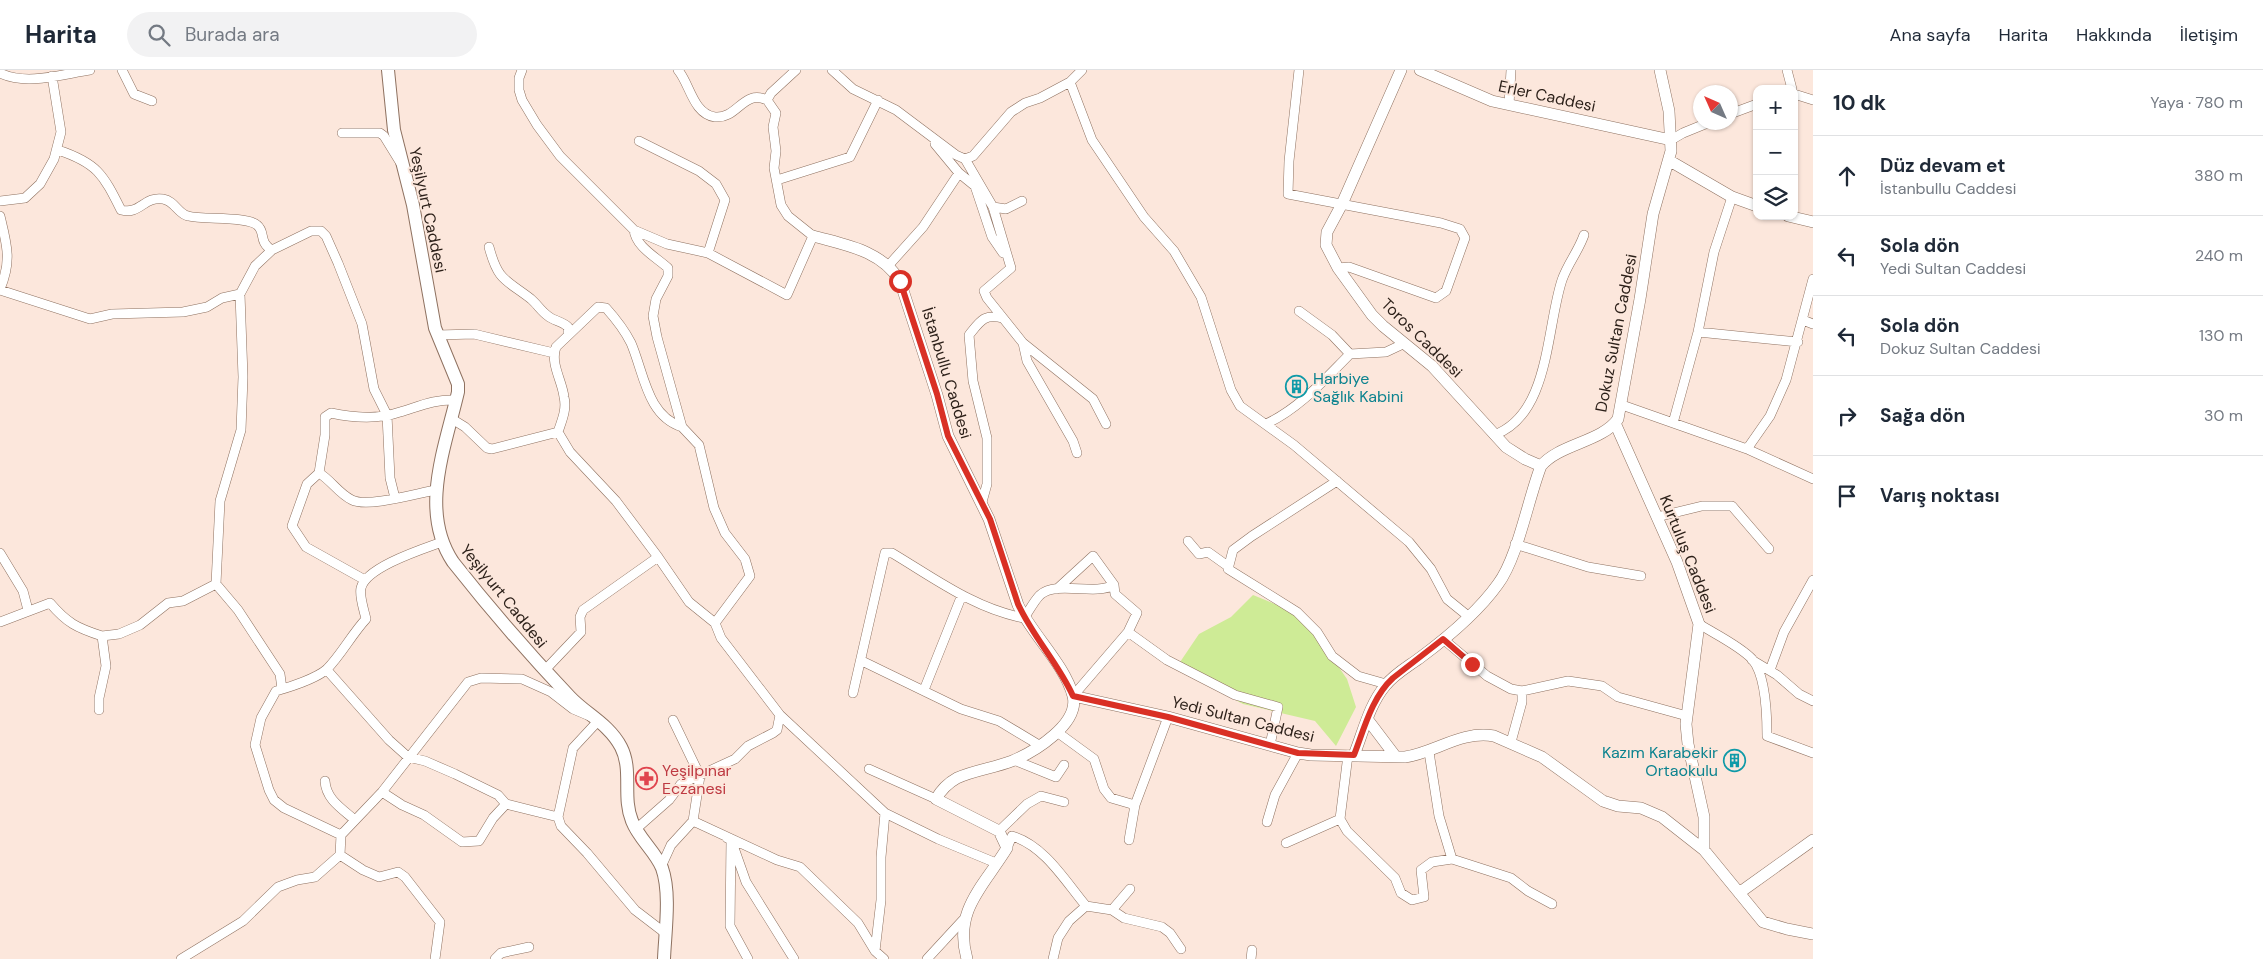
<!DOCTYPE html>
<html lang="tr">
<head>
<meta charset="utf-8">
<style>
  :root { --surface:#fff; --page:#f2f2f3; --text:#1f2937; --muted:#747a83; --line:#e0e1e3 }
  body { margin:0; font-family:"DM Sans",sans-serif; background:var(--page); color:var(--text) }
  .controls { position:absolute; right:15px; top:15px; display:grid; overflow:hidden; border-radius:10px; box-shadow:0 1px 4px #0004 }
  .controls button { width:45px; height:45px; display:grid; place-items:center; padding:0; border:0; border-bottom:1px solid var(--line); background:var(--surface); color:var(--text); font:25px sans-serif }
  .compass { position:absolute; left:1693px; top:15px; width:45px; height:45px; border-radius:50%; background:var(--surface); box-shadow:0 1px 4px #0004; rotate:315deg }
  .stop { position:absolute; width:15px; height:15px; margin:-11px; border:4px solid #d93025; border-radius:50%; background:#fff }
  .stop.end { background:#d93025; border-color:#fff; box-shadow:0 1px 5px #0008 }
  .list { margin:0; padding:0; list-style:none }
  h2 { display:flex; justify-content:space-between; align-items:center; height:65px; margin:0; padding:0 20px; font-size:21px }
  h2 small { font-size:16px; font-weight:400; color:var(--muted) }
  .list li { display:grid; grid-template-columns:32px 1fr auto; gap:15px; align-items:center; box-sizing:border-box; height:80px; padding:0 20px; border-top:1px solid var(--line) }
  .list b { display:block; font-size:19px; white-space:nowrap }
  .list p { margin:0; font-size:16px; white-space:nowrap; color:var(--muted) }
  .list em { font-size:16px; font-style:normal; color:var(--muted) }
  .icon { flex:none; width:28px; height:28px; fill:none; stroke:currentColor; stroke-width:2; stroke-linecap:round; stroke-linejoin:round }
  .map { position:relative; flex:none; width:1813px; height:889px; overflow:hidden }
  header { display:flex; align-items:center; gap:30px; box-sizing:border-box; height:70px; padding:0 25px; background:var(--surface); border-bottom:1px solid var(--line) }
  header strong { font-size:24px }
  nav { display:flex; gap:28px; margin-inline-start:auto; font-size:18px }
  .search { width:350px; height:45px; background:var(--page); display:flex; align-items:center; gap:12px; box-sizing:border-box; padding:0 18px; border-radius:28px; color:var(--muted); font-size:19px }
  main { display:flex }
  aside { flex:1; background:var(--surface) }
  .map>svg:first-child { display:block }
  .green { fill:#ceeb96 }
  .lines { fill:none; stroke-linecap:round; stroke-linejoin:round }
  .minor-casing { stroke:#8e7160; stroke-width:10 }
  .tertiary-casing { stroke:#8e7160; stroke-width:12 }
  .secondary-casing { stroke:#8e7160; stroke-width:14 }
  .minor { stroke:#fff; stroke-width:9 }
  .tertiary { stroke:#fff; stroke-width:11 }
  .secondary { stroke:#fff; stroke-width:12 }
  .route { stroke:#d93025; stroke-width:6 }
  .labels { text-anchor:middle; dominant-baseline:central; stroke-width:4; stroke-linejoin:round; paint-order:stroke }
  .street-label { font-size:16px; fill:#2b1f18; stroke:#fce7dc }
  .culture-label { font-size:16px; fill:#0d838f; stroke:#fce7dc; text-anchor:start }
  .health-label { font-size:16px; fill:#be3a42; stroke:#fce7dc; text-anchor:start }
</style>
</head>
<body>
<header>
<strong>Harita</strong>
<div class="search"><svg class="icon" aria-label="search" viewBox="0 0 24 24"><circle cx="10" cy="10" r="6"/><path d="M15 15l6 6"/></svg>Burada ara</div>
<nav><a>Ana sayfa</a><a>Harita</a><a>Hakkında</a><a>İletişim</a></nav>
</header>
<main>
<div class="map">
<svg width="1813" height="889" viewBox="0 0 1813 889">
  <rect width="100%" height="100%" fill="#fce7dc"/>
  <path class="green" d="M1253 525 1292 541 1322 573 1347 609 1356 637 1336 676 1315 651 1243 634 1176 598 1199 564 1231 547Z"/>
  <g class="lines">
    <defs>
      <path id="minor" d="M122 0 134 24 152 31
        M522 0 519 8V20L522 30 537 55 560 86 634 160 667 174 708 183 787 225 813 166 788 146 781 135 774 98 776 81 773 57 776 43 767 30 771 23 796 0
        M678 0C690 14 693 44 715 47 738 49 743 19 767 30
        M832 0 853 19 896 40 956 85 965 89
        M1299 0 1289 91 1288 124 1441 153 1460 159 1465 168 1446 221 1436 228 1349 197 1338 198
        M1787 0 1792 19
        M0 3C26 16 63 4 90 0
        M1070 12 1092 70 1144 147 1174 181 1201 227 1231 320 1240 336 1294 375 1409 472 1431 499 1447 529 1468 546
        M1794 24 1813 30
        M1509 35 1511 0
        M1730 44 1757 34
        M342 63H380L384 66 400 92
        M1671 70 1683 63 1710 52
        M639 71 699 101 716 114 725 130 708 183
        M935 74 959 103 975 116 992 167 1003 183
        M58 80C97 93 103 104 121 140 140 145 144 126 163 129 175 131 178 144 188 146 204 150 246 146 257 155 266 162 258 172 272 180L311 161H321L326 166 338 193 362 254 374 319 387 345 390 408 395 428
        M777 110 850 87 878 30
        M0 131 25 128 40 114 54 89 61 62 52 6
        M993 137 1006 139 1022 131
        M0 146C7 175 12 191 0 219
        M634 160C636 177 656 187 668 198V206L656 229 653 246 657 267 682 357 699 375 714 438 725 463 745 489 750 506 715 553
        M489 177C498 211 505 209 531 229 537 234 541 241 548 246 554 251 562 251 568 257V263
        M888 196 923 157 959 103
        M0 220 90 249 112 244 183 242 207 237 222 228 240 224 255 196 272 180
        M240 224 243 307 241 360 220 431 216 514 238 540 280 604 282 619
        M1299 241 1332 265 1350 284
        M1803 250 1813 254
        M1698 262 1798 272
        M438 265 474 264 554 283
        M1023 273 1093 329 1106 354
        M1622 335 1747 379 1813 409
        M452 349 465 357 487 378 492 379 558 362
        M1673 353 1698 262 1714 182 1732 127
        M1266 354C1300 338 1324 310 1350 284L1386 282 1403 274
        M682 357C647 346 644 303 631 273 625 261 615 248 606 238L598 237 556 277C550 294 562 310 564 327 567 339 562 350 558 362L570 382 616 431 658 487 689 532 715 553 721 568 780 645 885 743 938 769 996 793
        M1494 365C1550 345 1546 258 1562 210 1568 193 1578 182 1584 165
        M1747 379 1770 346 1786 310 1813 209
        M1077 383 1073 371 1027 291 1023 273 987 228 984 221 1011 198 993 137 965 89 973 86 1011 42 1025 33 1040 28 1070 12 1082 0
        M319 403C331 410 339 424 352 430 368 438 418 423 436 420
        M1337 411 1252 466 1233 480 1228 499 1297 542 1317 562 1332 586 1358 606 1386 614
        M982 432 987 414V368L973 311 969 265C981 250 984 244 1003 248
        M1657 447 1702 436H1732L1769 479
        M1188 471 1199 484 1208 482 1229 497
        M1515 474 1588 497 1641 506
        M0 483 23 521 28 540
        M365 510 306 477 292 456 307 414 319 403 325 365V347L331 343C354 348 377 350 400 342 420 336 435 329 456 330
        M1057 519 1093 486 1114 515 1115 524 1137 543 1128 562 1073 626
        M0 552 50 533C67 553 77 558 102 566L106 596 99 628V640
        M1699 554C1715 564 1740 576 1752 589 1766 605 1767 646 1767 666L1813 683
        M1128 562 1167 590 1235 625 1278 637 1270 675
        M102 566 119 564 140 555 168 533 183 531 216 514
        M1443 569 1487 606 1511 619 1522 621 1568 611 1602 616 1618 627 1687 646
        M1752 590 1777 605 1799 624 1813 631
        M862 591 961 639 999 651 1039 675
        M327 600 389 670 408 687 425 691 455 704 498 725 506 734
        M545 600 581 562 580 547 583 540 658 487
        M1770 600 1784 562 1813 510
        M924 620 962 525
        M853 623 885 483H892C934 508 975 539 1024 548 1029 541 1034 531 1040 525 1057 510 1094 526 1114 515
        M673 650 700 706 693 751
        M1057 662 1094 689 1104 719 1111 728 1135 735
        M1511 672 1522 632V621
        M1348 685 1340 749 1347 761 1395 808 1401 823 1412 830 1424 827 1421 800 1432 792 1452 789 1439 746 1429 682
        M1014 690 1056 707 1064 695
        M869 699 936 729
        M325 711C326 729 341 738 355 750
        M382 722 402 735 424 745 462 772 479 771 493 748 506 734 558 747 561 756 587 783 635 840 665 863
        M1267 752 1275 725 1298 683
        M635 760 669 730 681 714 735 689 748 676 773 663 777 660 780 645
        M999 761 1027 734 1041 726 1064 732
        M341 765 284 738 274 730 269 720 255 675 261 648 276 621C290 617 317 608 327 599 341 585 352 564 366 549 364 540 359 526 361 518 366 497 423 479 442 472
        M727 768 731 770 730 856 748 889
        M1129 770 1135 735 1168 647
        M1286 773 1340 749
        M734 778 746 812 794 889
        M1007 778 1012 766C1045 776 1065 811 1086 836L1069 851 1058 868 1053 889
        M340 785 363 800 379 807 398 802 405 807 440 852 435 889
        M1452 789 1511 808 1528 821 1552 834
        M661 797 671 775 693 751 777 790 800 797 858 853 875 881 884 889
        M1086 836 1112 840 1124 848 1162 857 1170 863 1181 879
        M1112 840 1130 819
        M875 881 881 830V787L885 743
        M181 889 243 851 278 817 297 810 315 807 340 785 341 765 382 722 468 612 481 608 522 609 551 622 573 639 599 650 573 678 558 747
        M495 889 501 883 529 877
        M927 889 963 850
        M1251 889 1252 880"/>
      <path id="tertiary" d="M1401 0 1342 134 1327 162 1326 175 1338 198 1372 245 1383 256 1432 296 1506 377 1525 389 1541 396
        M1420 0 1492 31 1671 70
        M1670 91 1732 127 1757 136
        M1788 146 1813 152
        M813 166C845 175 881 180 900 211L937 325 948 366 989 449 1018 535C1032 564 1065 595 1073 626 1080 654 1034 682 1012 691 994 698 975 700 957 708 948 713 941 720 936 729L999 761 1007 778C984 816 953 840 967 889
        M1615 353 1677 492 1699 554 1686 654 1688 674 1704 747V780
        M1073 626 1168 647 1298 683 1311 685 1405 687C1434 683 1462 660 1494 666L1542 687 1603 731 1618 736 1641 738 1662 747 1704 780 1763 852 1787 859 1813 864
        M1368 650 1396 687
        M1354 685C1363 663 1369 635 1385 616 1394 604 1409 596 1421 587 1448 567 1478 542 1498 514 1518 487 1528 429 1541 396 1559 374 1602 372 1618 349L1640 229 1653 144 1671 81 1669 41 1660 0
        M1739 823 1813 770"/>
      <path id="secondary" d="M388 0 394 60 413 135 435 258 458 314V322C445 378 419 441 453 492 490 539 529 584 570 627 586 644 609 654 621 677 633 700 622 727 632 751 639 769 655 781 662 798 671 823 665 863 664 889"/>
    </defs>
    <use href="#minor" class="minor-casing"/>
    <use href="#tertiary" class="tertiary-casing"/>
    <use href="#secondary" class="secondary-casing"/>
    <use href="#minor" class="minor"/>
    <use href="#tertiary" class="tertiary"/>
    <use href="#secondary" class="secondary"/>
  </g>
  <g class="lines">
    <path class="route" d="M900 211 937 324 948 366 990 449 1018 534C1033 567 1058 593 1073 626L1168 647 1298 683 1354 685C1364 659 1372 627 1393 608L1443 569 1472 594"/>
  </g>
  <defs>
    <symbol id="building-ring" viewBox="-11 -11 22 22"><circle r="9.5" fill="#fce7dc" stroke="#0f9aa8" stroke-width="1.5"/><path d="M-4-6H4V6H1V3H-1V6H-4ZM-2.5-4.3h1.7v1.8h-1.7ZM.8-4.3h1.7v1.8H.8ZM-2.5-1h1.7V.8h-1.7ZM.8-1h1.7V.8H.8Z" fill="#0f9aa8"/></symbol>
    <symbol id="pharmacy-ring" viewBox="-11 -11 22 22"><circle r="9.5" fill="#fce7dc" stroke="#e0444e" stroke-width="1.5"/><path d="M-2-6h4v4h4v4h-4v4h-4v-4h-4v-4h4Z" fill="#e0444e"/></symbol>
  </defs>
  <g fill-rule="evenodd">
    <use href="#building-ring" x="1284" y="304" width="25" height="25"/>
    <use href="#building-ring" x="1722" y="678" width="25" height="25"/>
    <use href="#pharmacy-ring" x="634" y="696" width="25" height="25"/>
  </g>
  <g class="labels">
    <g class="street-label">
      <text transform="translate(1547 26) rotate(12)">Erler Caddesi</text>
      <text transform="translate(428 140) rotate(78)">Yeşilyurt Caddesi</text>
      <text transform="translate(1616 263) rotate(-79)">Dokuz Sultan Caddesi</text>
      <text transform="translate(1422 268) rotate(44)">Toros Caddesi</text>
      <text transform="translate(947 303) rotate(73)">İstanbullu Caddesi</text>
      <text transform="translate(1688 484) rotate(68)">Kurtuluş Caddesi</text>
      <text transform="translate(504 526) rotate(51)">Yeşilyurt Caddesi</text>
      <text transform="translate(1243 649) rotate(14)">Yedi Sultan Caddesi</text>
    </g>
    <g class="culture-label">
      <text x="1313" y="308">Harbiye<tspan x="1313" dy="18">Sağlık Kabini</tspan></text>
      <text x="1718" y="682" text-anchor="end">Kazım Karabekir<tspan x="1718" dy="18">Ortaokulu</tspan></text>
    </g>
    <g class="health-label">
      <text x="662" y="700">Yeşilpınar<tspan x="662" dy="18">Eczanesi</tspan></text>
    </g>
  </g>
</svg>
<div class="controls">
<button>+</button>
<button>−</button>
<button><svg class="icon" aria-label="layers" viewBox="0 0 24 24"><path d="M12 4l9 5-9 5-9-5zM3 14l9 5 9-5"/></svg></button>
</div>
<svg class="compass" viewBox="-18 -18 36 36"><path d="M0-13l5 13h-10z" fill="#e53935"/><path d="M0 13l5-13h-10z" fill="#747a83"/></svg>
<div class="stop" style="left:900px;top:211px"></div>
<div class="stop end" style="left:1472px;top:594px"></div>
</div>
<aside>
<h2>10 dk<small>Yaya · 780 m</small></h2>
<ul class="list">
<li><svg class="icon" aria-label="ahead" viewBox="0 0 24 24"><path d="M12 20V5M6 11l6-6 6 6"/></svg><div><b>Düz devam et</b><p>İstanbullu Caddesi</p></div><em>380 m</em></li>
<li><svg class="icon" aria-label="left" viewBox="0 0 24 24"><path d="M17 20v-9H6M10 6l-5 5 5 5"/></svg><div><b>Sola dön</b><p>Yedi Sultan Caddesi</p></div><em>240 m</em></li>
<li><svg class="icon" aria-label="left" viewBox="0 0 24 24"><path d="M17 20v-9H6M10 6l-5 5 5 5"/></svg><div><b>Sola dön</b><p>Dokuz Sultan Caddesi</p></div><em>130 m</em></li>
<li><svg class="icon" aria-label="right" viewBox="0 0 24 24"><path d="M7 20v-9h11M14 6l5 5-5 5"/></svg><div><b>Sağa dön</b></div><em>30 m</em></li>
<li><svg class="icon" aria-label="arrive" viewBox="0 0 24 24"><path d="M6 21V4h12l-3 4 3 4H6"/></svg><div><b>Varış noktası</b></div></li>
</ul>
</aside>
</main>
</body>
</html>
